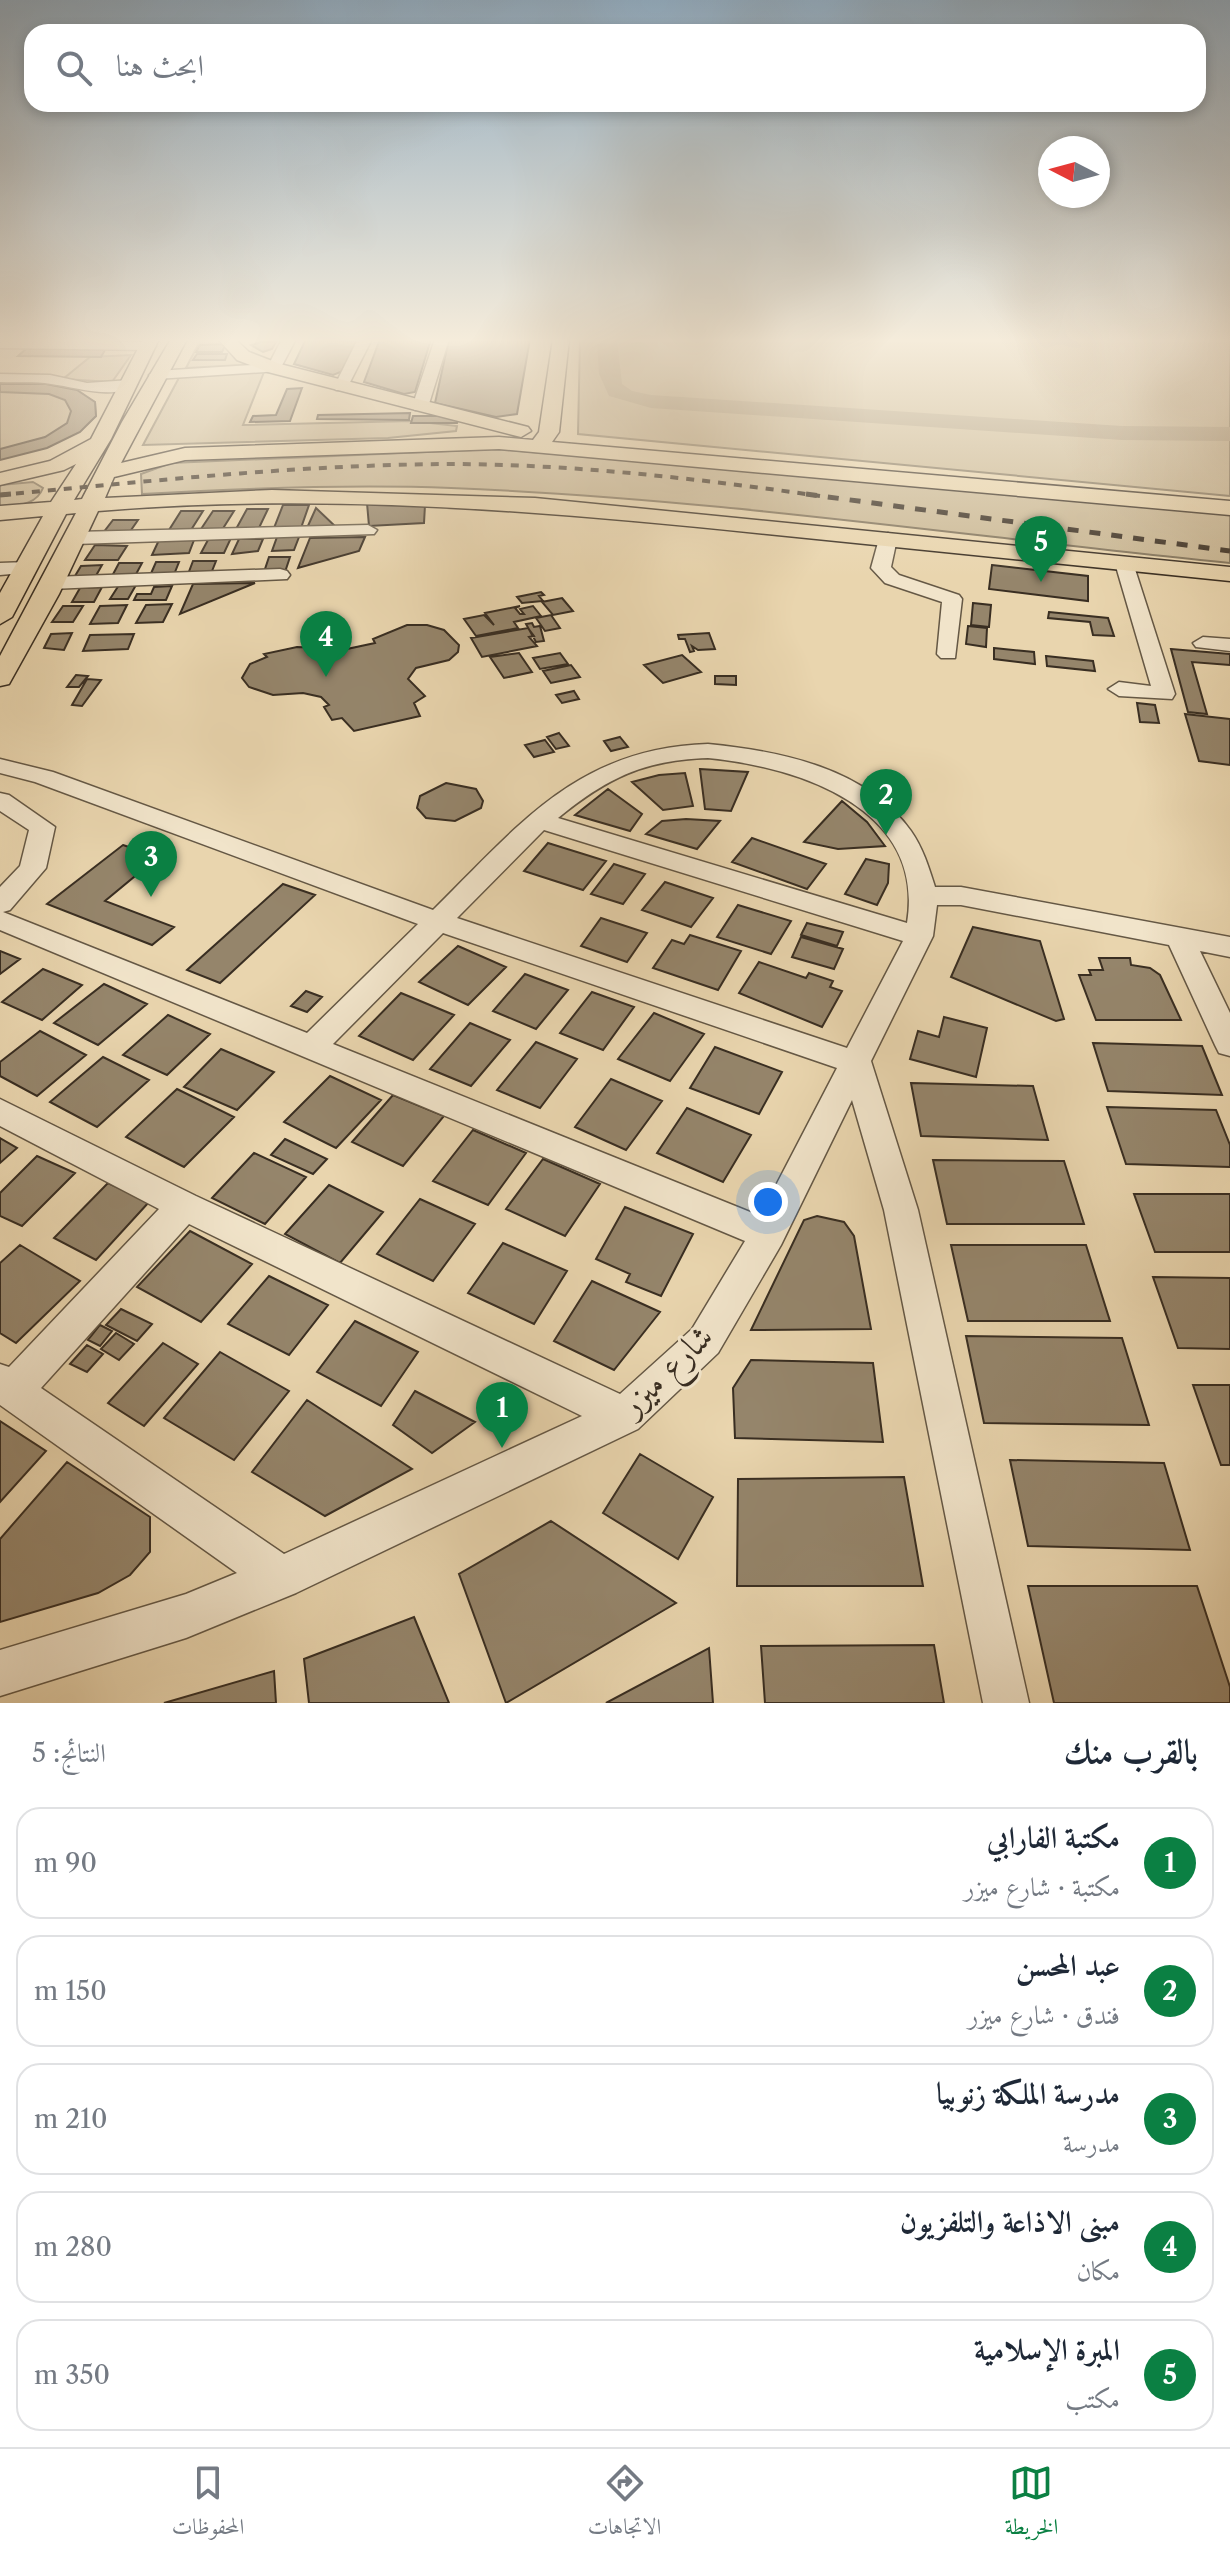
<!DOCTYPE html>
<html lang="ar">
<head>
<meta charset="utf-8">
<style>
  :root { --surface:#fff; --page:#f2f2f3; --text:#1f2937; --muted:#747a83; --line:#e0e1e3; --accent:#0b8043 }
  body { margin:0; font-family:"Libre Caslon Text",Amiri,serif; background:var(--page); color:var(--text); direction:rtl }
  .compass { position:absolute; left:1038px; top:136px; width:72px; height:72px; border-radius:50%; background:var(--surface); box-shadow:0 4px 12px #0003; rotate:276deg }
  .you { position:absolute; left:768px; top:1202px; width:28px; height:28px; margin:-20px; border:6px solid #fff; border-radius:50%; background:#1a73e8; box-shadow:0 0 0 12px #1a73e833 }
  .badge { display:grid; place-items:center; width:52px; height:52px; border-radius:50%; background:var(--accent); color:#fff; font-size:26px; font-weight:700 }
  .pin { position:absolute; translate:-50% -66px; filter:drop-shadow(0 2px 4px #0008) }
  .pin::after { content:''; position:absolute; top:42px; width:28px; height:24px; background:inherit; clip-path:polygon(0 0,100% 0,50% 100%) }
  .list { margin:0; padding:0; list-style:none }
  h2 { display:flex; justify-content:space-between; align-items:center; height:104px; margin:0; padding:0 32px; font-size:34px }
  h2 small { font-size:26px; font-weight:400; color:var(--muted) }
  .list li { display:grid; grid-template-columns:52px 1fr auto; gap:24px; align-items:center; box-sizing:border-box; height:112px; margin:0 16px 16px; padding:0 16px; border:2px solid var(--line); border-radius:24px }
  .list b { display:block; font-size:30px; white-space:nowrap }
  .list p { margin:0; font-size:26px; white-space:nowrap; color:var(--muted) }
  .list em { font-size:26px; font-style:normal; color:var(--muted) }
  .icon { flex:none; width:44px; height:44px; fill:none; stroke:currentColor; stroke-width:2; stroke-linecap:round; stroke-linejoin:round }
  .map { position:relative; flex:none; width:1230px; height:1703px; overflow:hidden; direction:ltr }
  .search { position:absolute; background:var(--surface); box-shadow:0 4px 12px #0003; left:24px; right:24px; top:24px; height:88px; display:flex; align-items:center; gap:20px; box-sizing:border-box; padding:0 28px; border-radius:24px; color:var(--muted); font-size:30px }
  .sheet { height:744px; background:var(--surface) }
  nav { display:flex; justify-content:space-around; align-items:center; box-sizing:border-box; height:112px; border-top:2px solid var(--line); background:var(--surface); font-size:22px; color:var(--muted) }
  nav a { display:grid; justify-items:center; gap:4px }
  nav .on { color:var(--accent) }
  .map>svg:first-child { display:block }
  .green { fill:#cbb996; stroke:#82745c; stroke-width:2 }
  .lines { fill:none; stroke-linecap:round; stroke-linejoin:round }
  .river { fill:#ad9c7e; fill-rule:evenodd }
  .building { fill:#95856b; stroke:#392e22; stroke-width:2 }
  .minor-casing { stroke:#655845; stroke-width:3 }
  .major-casing { stroke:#392e22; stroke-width:3 }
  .minor { fill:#f1e4ca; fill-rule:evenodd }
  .major { fill:#e9d5ae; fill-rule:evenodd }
  .rail-far1 { stroke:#392e22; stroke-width:4; stroke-dasharray:8 8; stroke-linecap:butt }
  .rail { stroke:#392e22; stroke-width:5; stroke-dasharray:11 11; stroke-linecap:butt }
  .labels { text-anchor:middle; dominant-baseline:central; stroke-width:6; stroke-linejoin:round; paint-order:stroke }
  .near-street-label { font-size:34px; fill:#392e22; stroke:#f1e4ca }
</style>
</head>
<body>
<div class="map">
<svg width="1230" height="1703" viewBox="0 0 1230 1703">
  <rect width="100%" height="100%" fill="#e9d5ae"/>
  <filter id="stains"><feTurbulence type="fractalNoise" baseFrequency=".0025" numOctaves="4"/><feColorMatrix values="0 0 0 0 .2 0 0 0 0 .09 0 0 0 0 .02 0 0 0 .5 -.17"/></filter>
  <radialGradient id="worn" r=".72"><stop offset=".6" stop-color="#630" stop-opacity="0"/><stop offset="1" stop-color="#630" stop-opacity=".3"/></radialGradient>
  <path class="green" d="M201 339H221L262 364 186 368Z
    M580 339H1230V496L578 434Z
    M131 355 112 382 63 379 90 357Z
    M264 372 243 425 412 421 457 426 456 431 388 438 143 445 181 374Z
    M0 384C34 384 65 383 95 402L96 416C69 443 36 450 0 459Z
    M496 449 1230 512V563C971 537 711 498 451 488 348 484 245 488 142 494L141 474 171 463Z
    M33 482 43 488C36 506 17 505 0 507V485Z"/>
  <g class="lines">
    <path class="river" d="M597 339H617L622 384 632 391 651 395 1122 426 1230 427V441L1122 440 651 408 609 396 599 374Z"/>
  </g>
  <path class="building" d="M306 339H358L343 371 333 375 294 364Z
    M380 339H431L415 392 404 394 364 382Z
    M449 339H530L517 414 496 417 435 403Z
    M261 342H276L272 349 263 352 251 345Z
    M226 344 222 352H196L200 345Z
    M27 348 105 350 101 357 18 356Z
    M197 354H227L225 360H193Z
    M0 384H46L77 390 95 402 96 416 80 432 47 448 0 460V449L45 437 67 423 71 411 65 400 49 394 0 392Z
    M302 388 290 421 250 422 253 416 276 415 287 389Z
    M410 413 409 420 317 419 318 415Z
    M413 416H459L457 423H411Z
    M367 503 425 505 424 523 369 526Z
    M283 505H309L301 528H274Z
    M316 508 336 527 307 528Z
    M247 509H268L258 530 236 529Z
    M181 511H203L191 530H169Z
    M213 511H234L222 530 201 529Z
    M113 520H138L129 533H103Z
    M277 537H299L294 550 272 551Z
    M365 537 359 551 298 568 310 538Z
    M209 538H231L224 553H201Z
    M239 539H263L258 551 232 554Z
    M159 540H194L189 553 152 555Z
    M95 545 127 546 118 560H85Z
    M269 557H290L285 572H264Z
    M193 561H216L210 576 187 577Z
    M156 562H179L173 577 149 578Z
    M119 563H142L134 578H111Z
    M102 565 93 581H72L81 566Z
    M992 565 1088 576V601L989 589Z
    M255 583 180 614 193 584Z
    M119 585H136L128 599H110Z
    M172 586 166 600H134L137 594H151L154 587Z
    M102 587 94 602H72L80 588Z
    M541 592 544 595 539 596 543 601 522 603 517 597Z
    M562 598 573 611 553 615 542 602Z
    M973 603 991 605 989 627 971 625Z
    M172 604 163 622 136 623 146 605Z
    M127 605 118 623 90 624 100 606Z
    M63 606H83L73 622H52Z
    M520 606 515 608 520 614H524L520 609 533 606 541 616 514 622 518 628 476 636 464 619 484 615 494 625 485 613Z
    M1049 612 1108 618 1114 636 1093 635 1090 622 1048 618Z
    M551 615 560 628 545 631 536 618Z
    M532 623 534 627 540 626 544 641 536 642 526 624Z
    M407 625H427L444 630 459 645 458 652 449 660 416 668 408 679 425 696 414 703 420 716 354 731 342 718 332 720 324 707 329 705 321 697 303 693 273 695 249 687 242 678 250 664 267 657 264 654 297 647 325 648 328 653 375 643 373 639Z
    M968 626 987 628 986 647 966 644Z
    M528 628 534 636 529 637 537 646 482 657 471 638Z
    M72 633 64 650 44 648 51 634Z
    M709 633 715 649 698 650 692 646 694 651 690 652 685 639H679L678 635Z
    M134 634 128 649 83 651 90 635Z
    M994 648 1034 652 1035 664 994 659Z
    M1171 649 1230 654V665L1192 662 1207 714 1188 712Z
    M519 653 532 672 504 678 490 657Z
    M560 653 568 664 540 669 533 658Z
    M682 655 701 672 663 683 644 665Z
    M1046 656 1093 661 1095 671 1047 666Z
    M571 665 580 677 551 683 543 671Z
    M76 675 88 676 79 687H67Z
    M715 676H736V685L715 684Z
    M87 679 101 680 82 706 72 705Z
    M574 691 579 699 562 703 556 695Z
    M1137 703 1155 705 1159 723 1140 722Z
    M1185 714 1230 719V765L1199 761Z
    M559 733 569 746 556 749 547 737Z
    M620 737 628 747 611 751 604 741Z
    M545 740 554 752 534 757 525 745Z
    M700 769 748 772 731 811 705 809Z
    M685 773 693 806 663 810 632 782 659 775Z
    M446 783 476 789 483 801 481 808 455 821 426 818 417 808 420 796Z
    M608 789 642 814 630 831 575 815Z
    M842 801 867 822 885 846 838 849 804 842Z
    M686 819 720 821 697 849 646 834 662 821Z
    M752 838 826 864 807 889 732 862Z
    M548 843 606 861 583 890 524 871Z
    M123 845 158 857 105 901 174 927 152 945 47 904Z
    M866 859 889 864 888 883 877 905 845 894Z
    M614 864 645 874 623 904 591 894Z
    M665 882 713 898 691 927 642 910Z
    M283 884 315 895 220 983 187 970Z
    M738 905 791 921 771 954 717 937Z
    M601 918 647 933 627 962 581 946Z
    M807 923 843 932 837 946 801 935Z
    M973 927 1040 941 1064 1019 1056 1021 951 977Z
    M690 935 741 951 718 990 653 968 672 940 684 944Z
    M801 937 843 949 834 969 792 957Z
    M458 946 506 967 468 1005 419 982Z
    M0 951 20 959 0 974Z
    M1099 958H1130L1131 965 1150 968 1160 975 1181 1020H1096L1079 975H1091L1089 970H1103Z
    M759 962 806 978 809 973 833 981 830 987 842 991 822 1027 739 993Z
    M43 969 82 985 42 1020 2 1002Z
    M525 974 568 990 536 1029 493 1011Z
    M104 984 147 1004 98 1045 54 1023Z
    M306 991 322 997 307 1012 291 1006Z
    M592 992 634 1007 603 1050 560 1033Z
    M401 993 454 1015 413 1060 359 1036Z
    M654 1013 704 1034 670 1081 618 1059Z
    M168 1015 210 1034 167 1075 123 1055Z
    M944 1017 987 1028 976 1077 910 1059 918 1031 939 1037Z
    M470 1023 510 1040 471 1086 430 1069Z
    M40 1031 86 1055 37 1096 0 1076V1062Z
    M536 1042 577 1059 540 1108 497 1090Z
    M1093 1043 1202 1046 1222 1095 1108 1091Z
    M715 1047 782 1072 759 1114 690 1088Z
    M221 1049 274 1072 237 1110 184 1087Z
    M103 1057 149 1080 97 1127 50 1102Z
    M330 1076 381 1100 336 1148 284 1122Z
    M611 1079 662 1101 626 1150 575 1127Z
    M911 1083 1033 1086 1048 1140 921 1136Z
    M177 1089 234 1117 184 1167 126 1137Z
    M393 1095 444 1116 403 1166 352 1142Z
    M1107 1107 1216 1110 1230 1145V1167L1126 1164Z
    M687 1108 751 1135 723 1182 657 1153Z
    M473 1130 526 1153 488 1205 433 1181Z
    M0 1138 17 1148 0 1163Z
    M285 1139 327 1159 313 1174 271 1155Z
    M254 1153 306 1177 265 1224 212 1198Z
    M37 1156 75 1173 22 1226 0 1216V1193Z
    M543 1159 600 1184 565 1236 506 1209Z
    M933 1160 1064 1161 1084 1224H947Z
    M108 1183 149 1202 96 1260 54 1238Z
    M329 1185 383 1212 340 1263 285 1234Z
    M1134 1194H1230V1252H1155Z
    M420 1199 475 1224 433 1281 377 1254Z
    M625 1207 693 1234 661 1296 626 1282 630 1274 596 1259Z
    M817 1216 844 1222 854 1236 871 1329 751 1330 804 1220Z
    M190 1231 252 1264 201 1322 137 1287Z
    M503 1243 567 1271 534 1324 468 1293Z
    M20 1245 80 1281 16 1343 0 1333V1263Z
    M951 1245H1086L1110 1321H968Z
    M269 1276 328 1305 289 1355 228 1324Z
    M1153 1277 1230 1278V1349L1178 1348Z
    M592 1281 660 1312 614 1370 554 1341Z
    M121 1309 152 1324 137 1341 106 1325Z
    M355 1321 418 1352 381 1406 317 1372Z
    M100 1325 112 1331 100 1346 88 1340Z
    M116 1333 134 1344 119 1360 101 1349Z
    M966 1336 1122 1338 1149 1425 984 1423Z
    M163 1343 198 1364 144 1426 108 1403Z
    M87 1345 103 1354 87 1372 70 1364Z
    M220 1352 289 1391 234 1460 164 1418Z
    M751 1360 873 1363 883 1442 735 1438 733 1388Z
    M1193 1385H1230V1465H1221Z
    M415 1391 475 1422 432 1453 393 1425Z
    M307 1400 412 1469 325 1516 252 1472Z
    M0 1421 46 1451 0 1502Z
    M640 1454 713 1497 678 1559 603 1513Z
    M1010 1460 1164 1463 1190 1550 1028 1546Z
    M67 1462 150 1517V1552L130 1575 98 1593 0 1622V1539Z
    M904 1477 923 1586H737L738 1479Z
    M551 1521 676 1603 506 1703 459 1574Z
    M1028 1586H1197L1230 1687V1703H1054Z
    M414 1617 449 1703H309L304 1659Z
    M934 1645 944 1703H765L761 1646Z
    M709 1648 713 1703H606Z
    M274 1671 276 1703H164Z"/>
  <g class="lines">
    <defs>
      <path id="minor" d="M282 339H296L279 371 156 379 149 375 156 371 269 364Z
        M358 339H372L346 390H336L334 387Z
        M435 339H449L428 407 415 410 412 407Z
        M0 340 149 342 156 346 149 350 0 348Z
        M0 374 50 375 87 383 130 380 137 384C116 401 75 387 51 384 34 381 17 383 0 382Z
        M368 525 377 530 374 534 75 544 66 538 75 532Z
        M888 533 897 539 891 567 899 575 959 595 962 599 955 658H941L937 654 942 602 885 583 871 568 879 539Z
        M1124 557 1133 563 1175 694 1172 699 1119 696 1108 689 1119 682 1151 686 1115 563Z
        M27 562 34 564V572L0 575V563Z
        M280 569 287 571 290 575 287 579 51 589 41 583 51 577Z
        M1203 637 1230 639V651L1196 647 1193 643Z
        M708 744C780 751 866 768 911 831 923 848 929 868 935 887H961L1230 937V957L1200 951 1230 1013V1056L1219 1053 1215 1045 1169 945 961 905H937L933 936 871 1061 918 1210 1029 1703H983L884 1210 852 1100 781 1245 718 1353 638 1429 296 1593 186 1638 0 1696V1650L186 1594 237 1573 0 1405V1364L9 1367 159 1209 0 1126V1099L196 1196 620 1394 692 1329 745 1241 0 930V887L20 866 29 830 0 811V793L9 795 55 827 46 868 10 910 3 912 307 1033 418 924 35 782 0 773V759L53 772 433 910C519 825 578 748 708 744ZM708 758C799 767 926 808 907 923L558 818C607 778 644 760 708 758ZM544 830 903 941 847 1048 457 918ZM443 933 837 1068 760 1216 333 1044ZM189 1224 582 1416 284 1554 41 1388Z"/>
      <path id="major" d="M143 339H159L111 439 74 500 82 499 122 422 171 339H187L121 463 185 448 499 437 533 440 539 432 553 339H569L559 432 552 442 1230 501V515L499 449 185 460 114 477 105 498 272 490 535 498 1230 567V581C1076 565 922 550 767 534 545 511 322 492 98 511L59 594 9 684 0 686V656L76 513 66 514 12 617 0 624V593L43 516 0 520V506L51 502 76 464 64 470 0 485V473L50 461 91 439Z
        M218 339H235L249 352 280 364 528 427 531 431 521 437 268 372 237 360Z"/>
    </defs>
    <use href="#minor" class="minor-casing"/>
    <use href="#major" class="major-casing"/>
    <use href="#minor" class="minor"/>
    <use href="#major" class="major"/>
    <path class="rail-far1" d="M0 495C153 481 305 464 459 464 580 465 701 479 820 496"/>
    <path class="rail" d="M806 494 1230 551
      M0 495 12 494"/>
  </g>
  <linearGradient id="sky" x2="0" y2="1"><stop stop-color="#90aabe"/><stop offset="0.59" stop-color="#f5ecdb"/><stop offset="1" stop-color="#f5ecdb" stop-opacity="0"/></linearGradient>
  <rect width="1230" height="577" fill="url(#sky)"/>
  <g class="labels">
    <g class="near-street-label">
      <text transform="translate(666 1370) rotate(-44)">شارع ميزر</text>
    </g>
  </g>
  <rect width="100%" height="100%" filter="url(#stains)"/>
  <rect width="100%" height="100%" fill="url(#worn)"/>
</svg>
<svg class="compass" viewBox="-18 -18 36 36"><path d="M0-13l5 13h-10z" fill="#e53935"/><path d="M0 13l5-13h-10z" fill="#747a83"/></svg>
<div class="you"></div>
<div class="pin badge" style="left:502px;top:1448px">1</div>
<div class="pin badge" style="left:886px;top:835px">2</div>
<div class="pin badge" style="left:151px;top:897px">3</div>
<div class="pin badge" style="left:326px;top:677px">4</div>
<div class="pin badge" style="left:1041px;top:582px">5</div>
<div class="search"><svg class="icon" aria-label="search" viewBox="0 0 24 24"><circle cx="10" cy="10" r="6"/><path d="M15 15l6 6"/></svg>ابحث هنا</div>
</div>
<section class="sheet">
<h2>بالقرب منك<small>النتائج: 5</small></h2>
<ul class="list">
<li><span class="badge">1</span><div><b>مكتبة الفارابي</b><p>مكتبة · شارع ميزر</p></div><em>90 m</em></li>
<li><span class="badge">2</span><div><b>عبد المحسن</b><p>فندق · شارع ميزر</p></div><em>150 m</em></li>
<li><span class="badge">3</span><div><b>مدرسة الملكة زنوبيا</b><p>مدرسة</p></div><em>210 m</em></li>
<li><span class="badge">4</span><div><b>مبنى الاذاعة والتلفزيون</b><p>مكان</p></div><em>280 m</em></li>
<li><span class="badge">5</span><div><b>المبرة الإسلامية</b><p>مكتب</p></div><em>350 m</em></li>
</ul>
</section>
<nav>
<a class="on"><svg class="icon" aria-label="map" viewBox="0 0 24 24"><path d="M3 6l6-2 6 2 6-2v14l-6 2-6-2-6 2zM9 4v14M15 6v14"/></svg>الخريطة</a>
<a><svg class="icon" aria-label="directions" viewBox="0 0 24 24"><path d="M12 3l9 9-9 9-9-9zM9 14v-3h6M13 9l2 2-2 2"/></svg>الاتجاهات</a>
<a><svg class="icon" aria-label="saved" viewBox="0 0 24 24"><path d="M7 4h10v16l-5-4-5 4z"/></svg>المحفوظات</a>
</nav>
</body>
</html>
